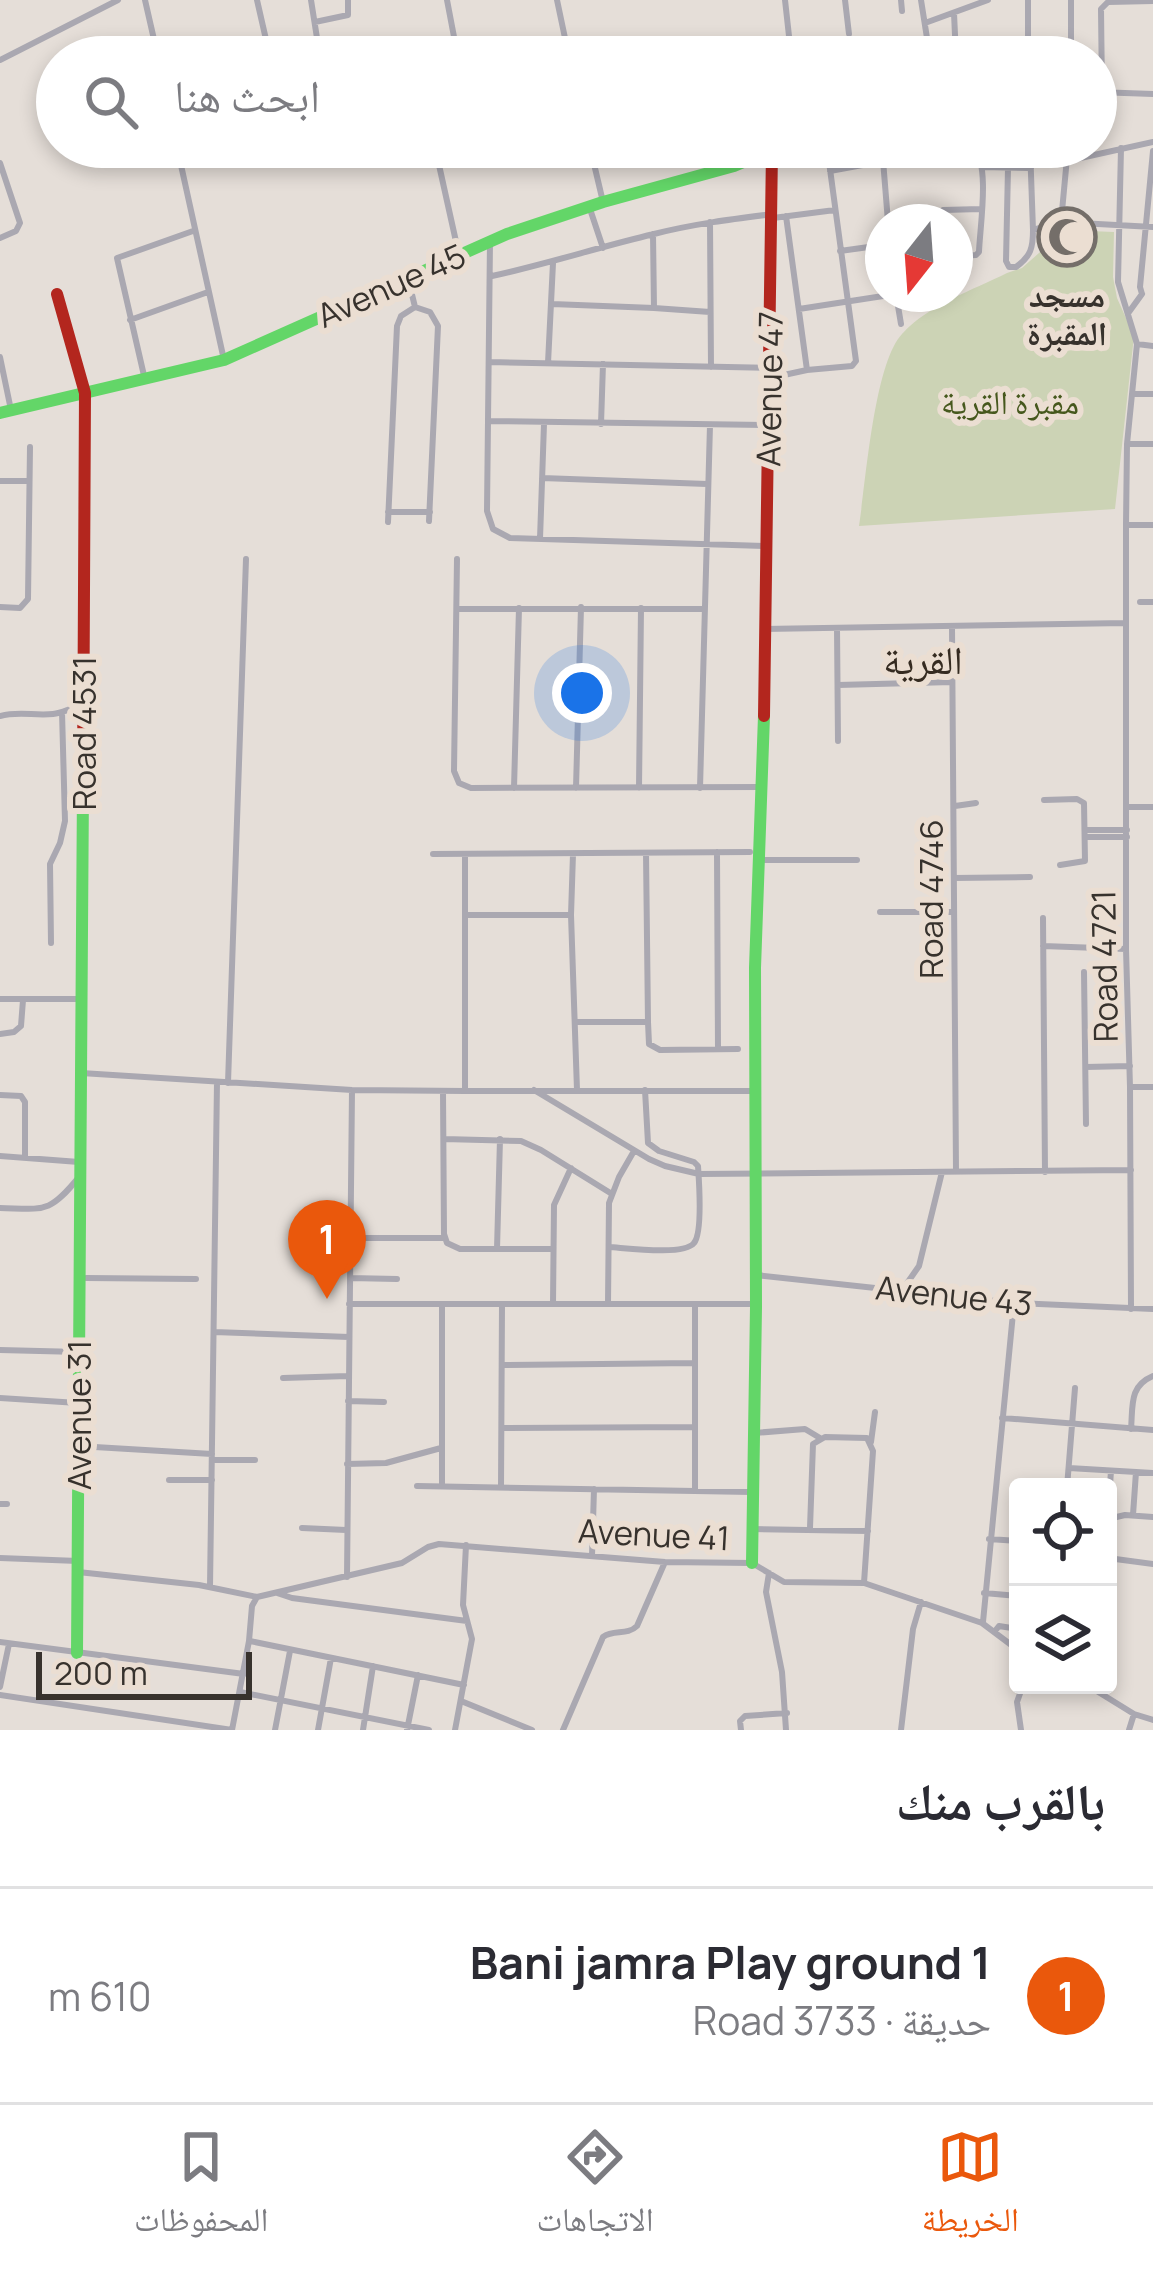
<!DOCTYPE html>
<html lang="ar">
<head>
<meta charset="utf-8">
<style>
  :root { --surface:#fff; --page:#f2f2f3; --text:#2b2b33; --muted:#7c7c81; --line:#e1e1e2; --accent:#ea580c }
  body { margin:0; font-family:Manrope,"Noto Naskh Arabic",sans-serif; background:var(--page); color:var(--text); direction:rtl }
  .controls { position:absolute; right:36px; bottom:36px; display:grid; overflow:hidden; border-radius:12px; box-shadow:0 6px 18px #0003 }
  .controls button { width:108px; height:108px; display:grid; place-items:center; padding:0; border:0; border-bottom:3px solid var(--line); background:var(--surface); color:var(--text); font:60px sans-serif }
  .compass { position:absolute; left:865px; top:204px; width:108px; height:108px; border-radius:50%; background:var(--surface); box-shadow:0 6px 18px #0003; rotate:197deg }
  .scale { position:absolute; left:36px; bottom:30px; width:216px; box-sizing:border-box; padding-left:12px; border:6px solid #37322d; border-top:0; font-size:33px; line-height:42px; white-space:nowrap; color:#37322d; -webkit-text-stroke:9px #ebded2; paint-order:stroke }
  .you { position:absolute; left:582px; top:693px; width:42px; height:42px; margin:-30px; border:9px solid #fff; border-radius:50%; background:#1a73e8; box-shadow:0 0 0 18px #1a73e833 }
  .badge { display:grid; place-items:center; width:78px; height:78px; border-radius:50%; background:var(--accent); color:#fff; font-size:39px; font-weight:700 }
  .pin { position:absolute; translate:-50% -99px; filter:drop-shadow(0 3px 6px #0008) }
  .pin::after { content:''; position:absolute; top:63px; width:42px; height:36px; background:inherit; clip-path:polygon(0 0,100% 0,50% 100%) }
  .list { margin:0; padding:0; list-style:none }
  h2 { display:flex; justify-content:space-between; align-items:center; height:156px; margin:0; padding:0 48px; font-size:51px }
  h2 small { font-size:39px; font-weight:400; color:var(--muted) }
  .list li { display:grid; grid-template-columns:78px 1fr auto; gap:36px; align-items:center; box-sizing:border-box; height:216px; padding:0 48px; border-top:3px solid var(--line) }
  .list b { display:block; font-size:45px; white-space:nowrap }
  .list p { margin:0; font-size:39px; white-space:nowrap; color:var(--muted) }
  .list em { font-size:39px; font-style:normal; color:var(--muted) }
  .icon { flex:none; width:66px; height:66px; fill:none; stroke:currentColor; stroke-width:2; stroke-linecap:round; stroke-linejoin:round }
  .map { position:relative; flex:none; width:1153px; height:1730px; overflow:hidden; direction:ltr }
  .search { position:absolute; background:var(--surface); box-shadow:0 6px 18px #0003; left:36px; right:36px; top:36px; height:132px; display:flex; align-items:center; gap:30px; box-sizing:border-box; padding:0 42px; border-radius:66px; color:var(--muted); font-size:45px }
  .sheet { height:372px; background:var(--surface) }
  nav { display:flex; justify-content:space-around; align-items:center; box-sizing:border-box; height:168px; border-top:3px solid var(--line); background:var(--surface); font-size:33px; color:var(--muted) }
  nav a { display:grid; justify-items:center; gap:6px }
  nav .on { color:var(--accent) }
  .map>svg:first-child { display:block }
  .green { fill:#ccd3b5 }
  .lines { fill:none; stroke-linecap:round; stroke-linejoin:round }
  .street { stroke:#aaa8b1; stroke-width:6 }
  .fast { stroke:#63d668; stroke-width:12 }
  .jam { stroke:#b3261e; stroke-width:12 }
  .labels { text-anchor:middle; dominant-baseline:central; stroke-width:12; stroke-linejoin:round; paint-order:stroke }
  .street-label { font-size:33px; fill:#37322d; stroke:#ebded2 }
  .poi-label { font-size:33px; font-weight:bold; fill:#37322d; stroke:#ebded2 }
  .park-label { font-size:33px; fill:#46581d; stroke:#ebded2 }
  .quarter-label { font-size:39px; fill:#352b21; stroke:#ebded2 }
</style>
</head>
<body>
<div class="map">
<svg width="1153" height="1730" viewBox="0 0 1153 1730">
  <rect width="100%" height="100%" fill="#e5ded8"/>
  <path class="green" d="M1065 230 1114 232 1113 277 1117 298 1134 336 1115 509 859 526C866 481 874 364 902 334 928 305 973 290 1007 273L1022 268Z"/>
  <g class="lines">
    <path class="street" d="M145 0 158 57
      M257 0 270 57
      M311 0 320 57
      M557 0 569 57
      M845 0 849 34
      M901 0 902 11
      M921 0 930 57
      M1028 0V56
      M1071 0V57
      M954 13 956 57
      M315 22 348 15V0
      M925 23 988 0
      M762 51 784 48 790 45 785 0
      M433 57 449 51 455 42 447 0
      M1010 57H1028
      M0 60 118 0
      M1096 92 1153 94
      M1102 93 1101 9 1108 2 1153 1
      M177 147 224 360
      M435 147 459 255
      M590 147 603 202
      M1030 147 1033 230
      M1121 148 1118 282 1137 344 1127 444 1126 525V949L1130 1087 1131 1309
      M883 160 888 222
      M1067 161 1153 142
      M0 163 20 223 16 231 0 238
      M982 167 1031 168
      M1008 168 1006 261 1009 267H1016C1031 256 1033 248 1033 230L1061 222 1153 227
      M830 171 960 147
      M589 206 603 248
      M773 218 835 210
      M710 222 711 367
      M939 222V214L943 210 981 209
      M1061 222 1068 147
      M490 241 487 511 493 529 510 538 766 546
      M840 251 883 245
      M955 256 976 255 979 252C980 225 990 167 974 147
      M492 276C547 264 599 247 654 234 693 224 733 219 773 214
      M408 278 415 307
      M896 294 901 324
      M943 294 944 298
      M1142 294 1140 287 1153 151
      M552 304 654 308 653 234
      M654 308 710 312
      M799 309 896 294
      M1129 312 1142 294
      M130 320 208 292
      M1137 344 1153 346
      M0 357 11 410
      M489 362 770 368
      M548 363 553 263
      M807 370 852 366 856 361 827 147
      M770 378 807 370 786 216
      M145 380 117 258 193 231
      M1133 394H1153
      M488 421 769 425
      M601 424 603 364
      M1127 444H1153
      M542 478 707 484
      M0 481H29
      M388 512H430
      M388 522 397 326 401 316 415 307 430 312 438 326 429 521
      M1127 525H1153
      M540 539 544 424
      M457 559 454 771 459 783 471 788 763 787
      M1140 602H1153
      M0 607 20 608 28 599 30 447
      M458 609H704
      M952 627 956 1171
      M837 628 838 741
      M764 629 1126 623
      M838 685 952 682
      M0 716C18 711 35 716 53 714 64 713 71 707 83 706
      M514 788 519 608
      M576 788 581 607
      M639 788 641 608
      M700 788 710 425
      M1044 800 1077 799 1084 803 1085 861 1060 865
      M955 806 976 803
      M1128 807H1153
      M1085 830H1127
      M1085 837H1127
      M717 852 718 1049
      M646 853 648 1022
      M433 854 750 852
      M573 854 571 915 577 1090
      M758 860H857
      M954 878 1030 877
      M880 912H954
      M465 915H571
      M1043 918 1045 1172
      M51 943 50 864 60 843 65 821 62 712
      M1043 946 1126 949
      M1084 972 1086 1124
      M0 999H80
      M578 1022H648L649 1044 660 1050 738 1049
      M0 1034 14 1032 21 1026 23 1000
      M1086 1067 1130 1066
      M81 1073 352 1090 465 1091V854
      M228 1083 246 559
      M1130 1087H1153
      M534 1090 649 1159 665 1166 699 1174 1131 1170
      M465 1091H754
      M443 1092 444 1234 447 1243 460 1249H552
      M0 1095 21 1096 25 1102V1156
      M444 1139 521 1141 541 1150 612 1194
      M0 1156 79 1162
      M0 1208C45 1209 49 1214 79 1177
      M350 1238H444
      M609 1247C626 1248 684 1256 694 1243 703 1232 699 1181 698 1166L694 1162 659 1151 648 1143 645 1090
      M497 1249 500 1139
      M756 1275 1014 1303 1153 1309
      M86 1278 196 1279
      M350 1278 397 1279
      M903 1289 919 1266 942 1172
      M349 1304H756
      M553 1304 554 1205 571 1168
      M608 1304 609 1203 619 1177 634 1151
      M214 1332 349 1337
      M0 1350 79 1352
      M502 1365 695 1363
      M283 1378 348 1376
      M0 1398 78 1403
      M348 1401 384 1402
      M1002 1418 1153 1430
      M502 1428 695 1427
      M1131 1429C1133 1405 1129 1386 1153 1376
      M754 1433 805 1429 820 1438
      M871 1442 875 1412
      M78 1446 212 1454
      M212 1460H255
      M347 1464 386 1463 441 1448
      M1069 1468 1153 1473
      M169 1480H212
      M442 1485V1304
      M417 1486 752 1492
      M501 1487 502 1305
      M1067 1487 1075 1388
      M695 1491V1304
      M0 1504H7
      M1108 1513 1111 1471
      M1133 1515 1136 1472
      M1108 1519 1125 1515 1153 1517
      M302 1528 346 1530
      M810 1528 813 1444 825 1437 867 1438 873 1451 864 1583
      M752 1529 868 1531
      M989 1539 1018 1541
      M592 1556 594 1489
      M0 1558 78 1561
      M1108 1558 1153 1564
      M78 1572 199 1585 257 1597
      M769 1573 766 1592 782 1672 786 1730
      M347 1577 352 1090
      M210 1587 217 1082
      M277 1593 292 1598 467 1621
      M984 1593 1018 1596
      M983 1622 1014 1303
      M995 1631 999 1626 1018 1629
      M250 1641 464 1685
      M0 1642 244 1674
      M1087 1685 1134 1714 1153 1720
      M0 1687 9 1644
      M240 1692 429 1730
      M0 1695 232 1730
      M461 1701 532 1730
      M232 1730 249 1641 252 1606 257 1597 402 1563 428 1547 439 1544 665 1562 752 1563 784 1582 864 1583 982 1623 1018 1650
      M275 1730 290 1651
      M318 1730 331 1658
      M363 1730 373 1666
      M407 1730 418 1675
      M455 1730 472 1639 463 1605 466 1545
      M563 1730 603 1637C614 1629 627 1636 637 1626L665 1562
      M741 1730 740 1721 745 1716 787 1713
      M901 1730 913 1629 921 1602
      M1021 1730 1017 1702 1023 1685
      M1129 1730 1134 1714"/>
    <path class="fast" d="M0 413 224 360 507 234 603 202 734 166 779 147
      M752 1563 756 1307 755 968 764 716
      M77 1653 83 786"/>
    <path class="jam" d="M57 294 85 393 83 786
      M764 716 772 150"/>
  </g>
  <defs>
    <symbol id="mosque-ring" viewBox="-11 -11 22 22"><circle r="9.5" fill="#ebded2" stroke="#746e69" stroke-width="1.5"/><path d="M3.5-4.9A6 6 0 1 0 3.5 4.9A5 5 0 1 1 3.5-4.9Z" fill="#746e69"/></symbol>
  </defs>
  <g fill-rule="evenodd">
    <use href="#mosque-ring" x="1034" y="204" width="66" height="66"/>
  </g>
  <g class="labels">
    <g class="street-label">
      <text transform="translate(391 285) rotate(-24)">Avenue 45</text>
      <text transform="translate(769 389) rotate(-89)">Avenue 47</text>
      <text transform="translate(83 733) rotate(-90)">Road 4531</text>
      <text transform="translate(930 899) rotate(-90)">Road 4746</text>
      <text transform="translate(1104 966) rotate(-91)">Road 4721</text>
      <text transform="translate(954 1295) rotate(6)">Avenue 43</text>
      <text transform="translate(78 1415) rotate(-90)">Avenue 31</text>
      <text transform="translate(654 1534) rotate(3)">Avenue 41</text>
    </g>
    <g class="poi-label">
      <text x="1067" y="294">مسجد<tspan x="1067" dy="38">المقبرة</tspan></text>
    </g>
    <g class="park-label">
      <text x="1010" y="401">مقبرة القرية</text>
    </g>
    <g class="quarter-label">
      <text x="923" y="659">القرية</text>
    </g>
  </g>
</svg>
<div class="controls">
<button><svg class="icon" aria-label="locate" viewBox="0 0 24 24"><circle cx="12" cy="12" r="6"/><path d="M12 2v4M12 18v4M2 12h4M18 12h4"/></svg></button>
<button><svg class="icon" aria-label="layers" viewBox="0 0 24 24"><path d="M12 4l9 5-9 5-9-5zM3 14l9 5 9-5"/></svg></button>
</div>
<svg class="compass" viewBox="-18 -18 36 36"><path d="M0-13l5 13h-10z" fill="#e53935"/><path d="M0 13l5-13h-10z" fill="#7c7c81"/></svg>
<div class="scale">200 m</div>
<div class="you"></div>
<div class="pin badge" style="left:327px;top:1299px">1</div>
<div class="search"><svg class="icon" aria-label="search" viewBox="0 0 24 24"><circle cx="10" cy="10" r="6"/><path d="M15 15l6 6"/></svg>ابحث هنا</div>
</div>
<section class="sheet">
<h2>بالقرب منك<small></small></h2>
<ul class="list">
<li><span class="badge">1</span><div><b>Bani jamra Play ground 1</b><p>حديقة · Road 3733</p></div><em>610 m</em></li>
</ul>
</section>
<nav>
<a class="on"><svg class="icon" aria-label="map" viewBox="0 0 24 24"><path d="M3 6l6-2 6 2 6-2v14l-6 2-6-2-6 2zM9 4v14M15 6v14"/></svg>الخريطة</a>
<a><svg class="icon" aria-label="directions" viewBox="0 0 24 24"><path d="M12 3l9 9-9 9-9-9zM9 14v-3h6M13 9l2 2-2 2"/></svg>الاتجاهات</a>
<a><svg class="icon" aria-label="saved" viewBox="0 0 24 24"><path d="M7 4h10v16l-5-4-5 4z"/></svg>المحفوظات</a>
</nav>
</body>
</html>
